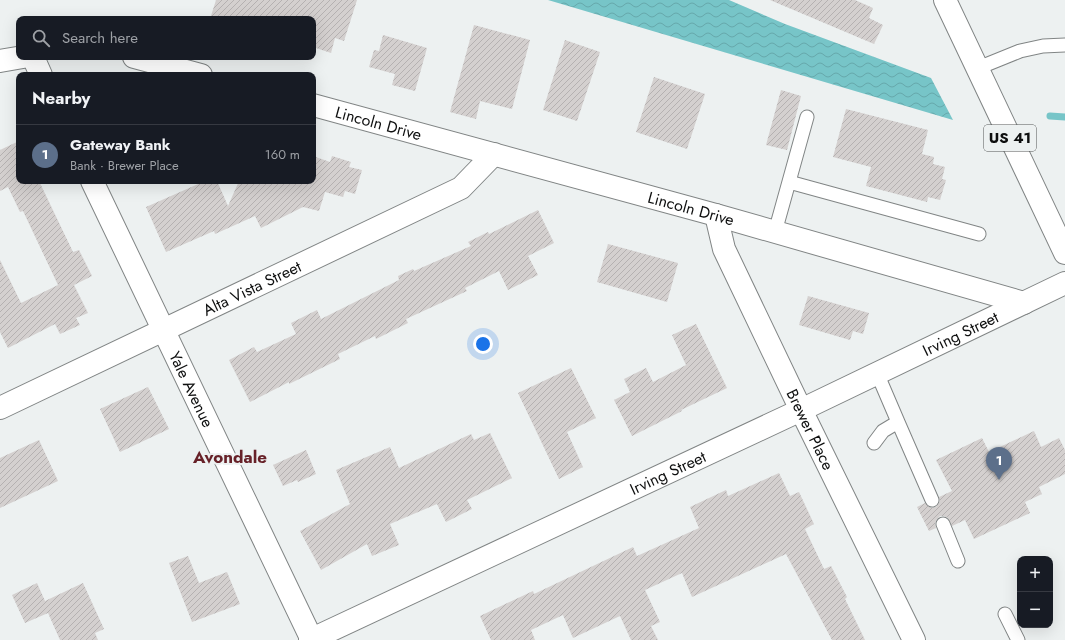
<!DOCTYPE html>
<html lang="en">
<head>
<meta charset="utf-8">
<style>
  :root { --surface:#171b24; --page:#242831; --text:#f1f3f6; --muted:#9ea1a6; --line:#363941; --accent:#7c3aed }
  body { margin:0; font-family:Jost,sans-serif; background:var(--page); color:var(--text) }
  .controls { position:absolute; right:12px; bottom:12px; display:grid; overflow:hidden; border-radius:8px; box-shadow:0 4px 16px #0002 }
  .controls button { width:36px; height:36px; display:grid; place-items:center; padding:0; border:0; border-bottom:1px solid var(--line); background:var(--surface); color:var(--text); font:20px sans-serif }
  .you { position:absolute; left:483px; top:344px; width:14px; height:14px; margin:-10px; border:3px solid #fff; border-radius:50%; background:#1a73e8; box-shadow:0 0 0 6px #1a73e833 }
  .badge { display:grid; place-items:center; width:26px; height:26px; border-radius:50%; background:var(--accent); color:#fff; font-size:13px; font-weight:700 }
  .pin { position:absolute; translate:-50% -33px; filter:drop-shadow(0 1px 2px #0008) }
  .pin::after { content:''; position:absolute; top:21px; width:14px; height:12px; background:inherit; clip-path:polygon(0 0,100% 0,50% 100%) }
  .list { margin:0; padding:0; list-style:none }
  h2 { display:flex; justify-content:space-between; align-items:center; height:52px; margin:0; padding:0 16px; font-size:17px }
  h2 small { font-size:13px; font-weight:400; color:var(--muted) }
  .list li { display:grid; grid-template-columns:26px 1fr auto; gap:12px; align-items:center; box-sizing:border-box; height:60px; padding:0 16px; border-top:1px solid var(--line) }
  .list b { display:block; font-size:15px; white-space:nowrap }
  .list p { margin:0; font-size:13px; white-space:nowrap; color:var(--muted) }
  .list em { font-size:13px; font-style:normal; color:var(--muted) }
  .icon { flex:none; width:22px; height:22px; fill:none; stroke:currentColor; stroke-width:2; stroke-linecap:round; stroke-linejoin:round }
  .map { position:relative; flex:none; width:1065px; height:640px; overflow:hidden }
  .search { position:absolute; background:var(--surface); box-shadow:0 4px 16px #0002; left:16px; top:16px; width:300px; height:44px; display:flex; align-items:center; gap:10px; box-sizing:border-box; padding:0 14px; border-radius:8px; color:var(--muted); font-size:15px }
  .panel { position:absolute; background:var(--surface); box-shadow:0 4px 16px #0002; left:16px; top:72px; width:300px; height:112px; border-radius:8px }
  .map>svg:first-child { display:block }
  .water { fill:url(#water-waves) }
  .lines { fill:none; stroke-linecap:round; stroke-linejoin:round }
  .stream { stroke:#77c5c8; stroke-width:7 }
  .building { fill:url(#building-hatch) }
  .service-casing { stroke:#818585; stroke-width:15 }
  .minor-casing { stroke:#818585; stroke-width:24 }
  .primary-casing { stroke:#818585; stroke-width:24 }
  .service { stroke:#fff; stroke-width:13 }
  .minor { stroke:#fff; stroke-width:22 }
  .primary { stroke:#fff; stroke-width:22 }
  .labels { text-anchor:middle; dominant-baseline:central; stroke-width:4; stroke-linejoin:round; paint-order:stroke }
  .shield { fill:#edf1f1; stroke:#515353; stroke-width:1 }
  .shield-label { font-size:15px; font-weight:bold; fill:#0e0f0f }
  .street-label { font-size:16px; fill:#0e0f0f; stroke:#edf1f1 }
  .neighbourhood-label { font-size:17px; font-weight:bold; fill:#672128; stroke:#edf1f1 }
</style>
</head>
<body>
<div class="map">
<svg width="1065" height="640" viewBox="0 0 1065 640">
  <defs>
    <pattern id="water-waves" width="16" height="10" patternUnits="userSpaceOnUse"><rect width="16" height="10" fill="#77c5c8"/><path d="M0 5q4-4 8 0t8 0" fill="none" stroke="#66a8ab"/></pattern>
    <pattern id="building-hatch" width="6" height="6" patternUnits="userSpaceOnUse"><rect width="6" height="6" fill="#d4d0cf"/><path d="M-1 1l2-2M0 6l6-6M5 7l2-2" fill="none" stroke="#b5b1b1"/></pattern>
  </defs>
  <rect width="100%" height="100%" fill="#edf1f1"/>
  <path class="water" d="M548 0H729L785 24 931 78 953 120Z"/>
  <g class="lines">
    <path class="stream" d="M1050 116 1065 117"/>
  </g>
  <path class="building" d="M216 0H357L344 41 335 38 331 53 313 47V19H210Z
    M770 0H855L873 8 869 18 883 25 874 44Z
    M474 25 530 40 512 109 480 101 476 119 450 112Z
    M383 35 427 48 415 91 392 85 395 74 369 67 374 50 379 51Z
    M565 40 600 52 577 121 543 110Z
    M654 77 705 94 687 149 636 132Z
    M781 90 801 96 787 150 766 145Z
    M846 109 928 130 922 154 934 157 933 164 945 167 942 179 946 180 940 200 928 197 927 202 866 186 871 167 833 157Z
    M19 141V181H39L73 252 79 250 92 276 74 285 88 313 76 318 80 325 60 334 55 324 8 348 0 332V260L21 303 58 285 23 211 20 212 8 187 0 191V150Z
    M313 156 330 162 332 156 351 162 349 167 362 170 355 194 345 191 343 197 325 192 319 211 303 207 261 228 255 216 215 234 214 231 166 252 146 207 205 181H217L228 206 239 181H313Z
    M538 210 554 243 528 256 538 275 508 290 499 271 465 288 467 291 406 319 408 323 376 339 375 336 338 354 340 359 289 384V382L250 402 229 360 254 347 257 352 296 334 291 323 317 310 321 319 399 280 398 276 413 269 414 271 471 246 468 242 488 232 489 234Z
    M608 244 678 263 667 302 597 282Z
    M808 296 869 313 863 334 853 331 850 340 799 325Z
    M696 324 727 388 681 410 682 411 632 436 614 400 630 392 624 379 646 368 653 382 686 365 672 335Z
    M571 368 596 418 567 432 583 467 559 479 518 393Z
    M148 387 169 429 120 452 100 409Z
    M1034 431 1041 447 1059 438 1065 450V474L1039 487 1042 494 1025 502 1030 513 974 539 965 520 952 526 948 518 944 516H940L937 519 935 523 936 528 929 531 917 507 925 503 931 508 936 507 940 501 939 497 952 491 936 460 982 438 989 452Z
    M490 433 512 478 467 500 472 509 446 522 437 504 390 524 399 545 372 556 367 544 321 570 300 531 350 504 336 470 390 447 399 468 471 434 474 440Z
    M39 440 58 481 0 508V458Z
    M306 450 316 474 298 482 297 480 283 486 273 465Z
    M779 473 790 496 799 492 814 524 805 529 824 569 831 566 847 597 845 599 865 640H832L786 554 692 597 682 573 645 590 660 622 651 626 658 640H631L620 616 573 638 563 615 531 630 535 640H491L480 616 533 591 534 594 633 547 637 556 699 528 690 507 726 490 728 496Z
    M188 556 199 583 227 572 240 604 192 622 169 563Z
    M37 583 45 601 83 583 104 629 95 633 98 640H60L48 613 25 623 12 595Z"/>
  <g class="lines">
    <defs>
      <path id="service" d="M978 68 1020 51 1043 46 1065 45
        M789 182 979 234
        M775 232 807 117
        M898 422 932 500
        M874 443 883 431 898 422 877 373
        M943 524 958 561
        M1005 614 1018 640"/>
      <g id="minor">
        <path d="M33 57 41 75"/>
        <path d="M134 57 201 75"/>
        <path d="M0 61 23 57"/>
        <path id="s1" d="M313 105 716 215 1024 303"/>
        <path id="s2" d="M92 181 312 640"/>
        <path id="s3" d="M716 215 724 249 801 410 914 640"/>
        <path id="s4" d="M0 408 461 188 494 154"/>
        <path id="s5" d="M310 640 801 410 1065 283"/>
      </g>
      <path id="primary" d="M945 0 1065 253"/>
    </defs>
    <use href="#service" class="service-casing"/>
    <use href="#minor" class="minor-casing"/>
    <use href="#primary" class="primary-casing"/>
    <use href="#service" class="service"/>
    <use href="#minor" class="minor"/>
    <use href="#primary" class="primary"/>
  </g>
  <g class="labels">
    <rect class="shield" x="984" y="125" width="52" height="26" rx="3"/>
    <g class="shield-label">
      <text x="1010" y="138">US 41</text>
    </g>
    <g class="street-label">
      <text stroke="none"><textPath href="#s1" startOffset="68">Lincoln Drive</textPath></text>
      <text stroke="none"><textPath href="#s1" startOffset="392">Lincoln Drive</textPath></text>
      <text stroke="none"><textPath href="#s4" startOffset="279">Alta Vista Street</textPath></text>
      <text stroke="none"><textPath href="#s5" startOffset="719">Irving Street</textPath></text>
      <text stroke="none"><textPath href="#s2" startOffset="231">Yale Avenue</textPath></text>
      <text stroke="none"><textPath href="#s3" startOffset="235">Brewer Place</textPath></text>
      <text stroke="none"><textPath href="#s5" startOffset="395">Irving Street</textPath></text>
    </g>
    <g class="neighbourhood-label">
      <text x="230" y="457">Avondale</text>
    </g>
  </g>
</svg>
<div class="controls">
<button>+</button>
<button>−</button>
</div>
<div class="you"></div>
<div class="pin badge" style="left:999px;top:480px;background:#5c6f8a">1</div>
<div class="search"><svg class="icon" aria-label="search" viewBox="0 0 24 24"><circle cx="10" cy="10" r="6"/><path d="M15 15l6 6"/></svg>Search here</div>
<section class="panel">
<h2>Nearby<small></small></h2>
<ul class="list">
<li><span class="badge" style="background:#5c6f8a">1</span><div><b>Gateway Bank</b><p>Bank · Brewer Place</p></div><em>160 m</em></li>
</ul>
</section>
</div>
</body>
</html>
